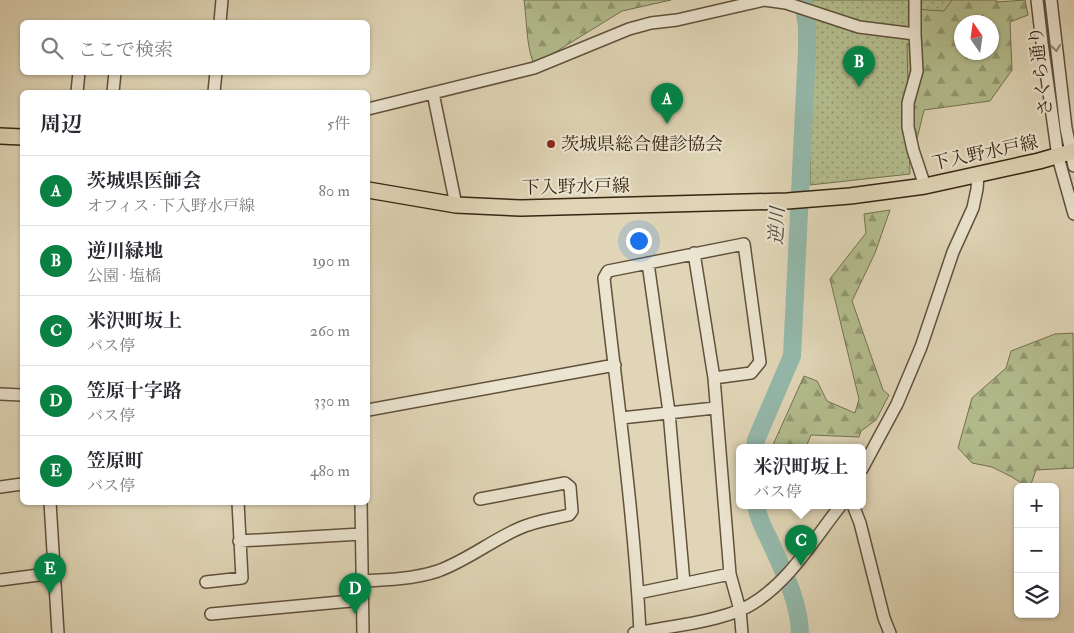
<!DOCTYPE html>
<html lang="ja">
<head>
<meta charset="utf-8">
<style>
  :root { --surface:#fff; --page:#f7f7f7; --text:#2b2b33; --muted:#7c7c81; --line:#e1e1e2; --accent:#0b8043 }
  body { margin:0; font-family:"IM FELL Double Pica","Noto Serif JP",serif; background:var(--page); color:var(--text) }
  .controls { position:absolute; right:15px; bottom:15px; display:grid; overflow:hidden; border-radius:8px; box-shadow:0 1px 4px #0004 }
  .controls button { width:45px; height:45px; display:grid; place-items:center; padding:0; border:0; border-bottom:1px solid var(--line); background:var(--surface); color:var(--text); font:25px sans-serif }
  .compass { position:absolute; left:954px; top:15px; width:45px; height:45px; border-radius:50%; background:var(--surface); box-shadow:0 1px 4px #0004; rotate:347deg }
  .you { position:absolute; left:638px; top:240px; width:18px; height:18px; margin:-12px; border:4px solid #fff; border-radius:50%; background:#1a73e8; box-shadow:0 0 0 8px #1a73e833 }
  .badge { display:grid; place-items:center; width:32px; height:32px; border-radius:50%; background:var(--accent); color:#fff; font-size:16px; font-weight:700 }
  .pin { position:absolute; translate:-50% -41px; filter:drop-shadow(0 1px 2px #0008) }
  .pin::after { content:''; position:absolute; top:26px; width:18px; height:15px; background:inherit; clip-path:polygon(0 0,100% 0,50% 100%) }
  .popup { position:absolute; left:736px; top:444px; width:130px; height:65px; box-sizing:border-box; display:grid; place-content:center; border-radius:8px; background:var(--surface); filter:drop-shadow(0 1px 4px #0005); font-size:16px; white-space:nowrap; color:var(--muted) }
  .popup b { font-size:19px; color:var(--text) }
  .popup::after { content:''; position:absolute; left:50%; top:100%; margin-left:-10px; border:10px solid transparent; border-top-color:var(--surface) }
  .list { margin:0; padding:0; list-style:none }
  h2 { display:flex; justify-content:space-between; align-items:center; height:65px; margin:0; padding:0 20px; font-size:21px }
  h2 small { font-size:16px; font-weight:400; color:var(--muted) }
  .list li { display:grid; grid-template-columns:32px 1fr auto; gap:15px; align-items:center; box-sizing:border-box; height:70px; padding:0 20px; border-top:1px solid var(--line) }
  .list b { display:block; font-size:19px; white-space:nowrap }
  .list p { margin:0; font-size:16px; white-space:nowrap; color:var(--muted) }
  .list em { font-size:16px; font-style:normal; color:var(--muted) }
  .icon { flex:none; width:28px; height:28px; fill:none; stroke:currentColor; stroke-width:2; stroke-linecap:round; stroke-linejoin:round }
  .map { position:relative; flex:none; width:1074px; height:633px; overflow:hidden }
  .search { position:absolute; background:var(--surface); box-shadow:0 1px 4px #0004; left:20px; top:20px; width:350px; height:55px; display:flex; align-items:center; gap:12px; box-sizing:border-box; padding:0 18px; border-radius:8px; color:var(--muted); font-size:19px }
  .panel { position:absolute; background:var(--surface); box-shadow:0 1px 4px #0004; left:20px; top:90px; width:350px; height:415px; border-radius:8px }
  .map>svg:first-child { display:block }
  .forest { fill:url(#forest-firs); stroke:#757150; fill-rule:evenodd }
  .park { fill:url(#park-dots); stroke:#757150 }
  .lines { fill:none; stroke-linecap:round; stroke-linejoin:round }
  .river { stroke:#94b9ac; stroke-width:18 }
  .minor-casing { stroke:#61513c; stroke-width:14 }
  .major-casing { stroke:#372513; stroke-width:18 }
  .minor { stroke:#ebe4d0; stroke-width:11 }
  .major { stroke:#e0d6b7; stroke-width:15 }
  .oneway { stroke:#918472 }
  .poi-dot { fill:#8f2418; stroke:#ebe4d0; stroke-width:2 }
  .labels { text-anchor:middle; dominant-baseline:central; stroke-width:4.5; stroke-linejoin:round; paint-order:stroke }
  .street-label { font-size:18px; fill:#372513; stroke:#ebe4d0 }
  .poi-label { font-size:18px; fill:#372513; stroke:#ebe4d0; text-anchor:start }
  .water-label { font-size:19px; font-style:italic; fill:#4e4a39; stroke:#ebe4d0 }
</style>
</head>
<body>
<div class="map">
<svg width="1074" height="633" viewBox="0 0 1074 633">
  <defs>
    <pattern id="forest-firs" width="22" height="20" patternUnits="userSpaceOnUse" patternTransform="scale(1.25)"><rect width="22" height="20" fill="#b3bd8e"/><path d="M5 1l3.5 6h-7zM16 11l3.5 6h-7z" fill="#929973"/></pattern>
    <pattern id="park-dots" width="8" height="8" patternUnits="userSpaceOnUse" patternTransform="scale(1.25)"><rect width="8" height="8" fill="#b3bd8e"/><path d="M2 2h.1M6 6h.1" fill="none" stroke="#929973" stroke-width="1.8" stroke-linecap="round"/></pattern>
  </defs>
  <rect width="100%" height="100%" fill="#e0d6b7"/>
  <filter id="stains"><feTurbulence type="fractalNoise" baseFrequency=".004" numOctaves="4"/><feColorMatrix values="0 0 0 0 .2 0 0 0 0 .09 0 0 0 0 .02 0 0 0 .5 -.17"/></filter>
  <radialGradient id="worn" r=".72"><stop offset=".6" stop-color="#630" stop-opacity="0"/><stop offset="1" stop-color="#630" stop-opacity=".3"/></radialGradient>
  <path class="forest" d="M524 0H671L622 11 549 56 533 62C526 43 527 21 524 0Z
    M892 0H996L997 2 1025 0 1028 15 1010 22 1012 70 990 101 924 110 917 139 889 147 888 44H912ZM962 22H992V52H962Z
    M890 210 875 253 852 301 883 390 889 395 876 420 861 431 859 437 811 435 806 447H772L804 376 817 381 827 401 855 413 859 399 830 279 866 233 864 214Z
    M1073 333 1074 468 1036 470 1030 487H1028L1012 477 992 467 972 463 958 448 972 398 1006 368 1011 351 1055 334Z"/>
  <path class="park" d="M793 0H952L944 11 913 9 912 44H907L910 174 810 185 811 7Z"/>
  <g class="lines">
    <path class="river" d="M755 447 756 440 792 356 807 50V27L803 0
      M756 505C758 517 764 530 770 541 783 571 799 600 800 633"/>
    <defs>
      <path id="minor" d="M915 0V34L917 71 908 103V127L913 150 925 186
        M1037 0 1042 43 1058 157 1074 214
        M1051 0 1066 128 1074 166
        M220 22 222 0
        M77 92 79 72
        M113 92 115 72
        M214 92 216 72
        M433 93 456 205
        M368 109 534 68 629 29 651 23 677 20 764 0 786 3 859 27 915 34
        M694 253 714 378 730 574 740 610 742 633
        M648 263 669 412 684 583
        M0 394 22 395
        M368 410 615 365
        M621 418 715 408
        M862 469 897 404 921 347 953 252 973 208 977 189 978 175
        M0 487 22 484
        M50 502 58 633
        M361 502 363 633
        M853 505 860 523 884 618 890 633
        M239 541 361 534
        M0 580 54 573
        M362 581C387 580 414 579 438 571 468 560 492 540 520 528 536 521 552 519 569 515L572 511 570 487 565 483 480 499
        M206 582 242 578 238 502
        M638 593 730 574
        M211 614 362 600
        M640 632C634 513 617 396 604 278L608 271 744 244 760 362 751 373 714 378
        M634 633C667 627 725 621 752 604 790 581 814 539 841 505"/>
      <path id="major" d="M0 136 22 137
        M368 190 456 205 521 208 787 201 850 196 925 186 1039 161 1074 151"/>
    </defs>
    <use href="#minor" class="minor-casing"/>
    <use href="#major" class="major-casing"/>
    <use href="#minor" class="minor"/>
    <use href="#major" class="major"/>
  </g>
  <defs><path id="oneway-chevron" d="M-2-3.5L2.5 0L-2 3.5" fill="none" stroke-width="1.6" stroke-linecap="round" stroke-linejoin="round" transform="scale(1.25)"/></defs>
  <use class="oneway" href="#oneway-chevron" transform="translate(1056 48) rotate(83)"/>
  <circle class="poi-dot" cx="551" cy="144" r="5"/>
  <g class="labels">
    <g class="street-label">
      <text transform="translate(1041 71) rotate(-97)">さくら通り</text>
      <text transform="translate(985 153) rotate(-12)">下入野水戸線</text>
      <text transform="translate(576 187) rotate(-1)">下入野水戸線</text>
    </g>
    <g class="poi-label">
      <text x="561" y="144">茨城県総合健診協会</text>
    </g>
    <g class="water-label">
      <text transform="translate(777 226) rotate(-87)">逆川</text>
    </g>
  </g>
  <rect width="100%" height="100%" filter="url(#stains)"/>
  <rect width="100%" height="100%" fill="url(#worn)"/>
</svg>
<div class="controls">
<button>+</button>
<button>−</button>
<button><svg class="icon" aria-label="layers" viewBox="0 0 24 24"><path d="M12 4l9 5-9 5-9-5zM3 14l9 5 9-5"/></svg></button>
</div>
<svg class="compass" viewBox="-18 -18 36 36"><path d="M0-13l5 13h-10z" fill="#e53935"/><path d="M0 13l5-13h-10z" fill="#7c7c81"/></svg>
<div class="you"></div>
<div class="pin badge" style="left:667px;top:124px">A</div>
<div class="pin badge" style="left:859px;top:87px">B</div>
<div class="pin badge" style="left:801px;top:566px">C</div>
<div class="popup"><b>米沢町坂上</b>バス停</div>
<div class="pin badge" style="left:355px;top:614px">D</div>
<div class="pin badge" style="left:50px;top:594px">E</div>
<div class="search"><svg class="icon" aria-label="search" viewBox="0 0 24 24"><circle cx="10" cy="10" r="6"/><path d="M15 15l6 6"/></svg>ここで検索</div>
<section class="panel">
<h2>周辺<small>5件</small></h2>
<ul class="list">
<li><span class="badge">A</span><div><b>茨城県医師会</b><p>オフィス · 下入野水戸線</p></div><em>80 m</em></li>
<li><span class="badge">B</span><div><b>逆川緑地</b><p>公園 · 塩橋</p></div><em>190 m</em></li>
<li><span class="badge">C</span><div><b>米沢町坂上</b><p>バス停</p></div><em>260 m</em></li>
<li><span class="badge">D</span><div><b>笠原十字路</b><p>バス停</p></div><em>330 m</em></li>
<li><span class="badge">E</span><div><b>笠原町</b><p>バス停</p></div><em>480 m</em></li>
</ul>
</section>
</div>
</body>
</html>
